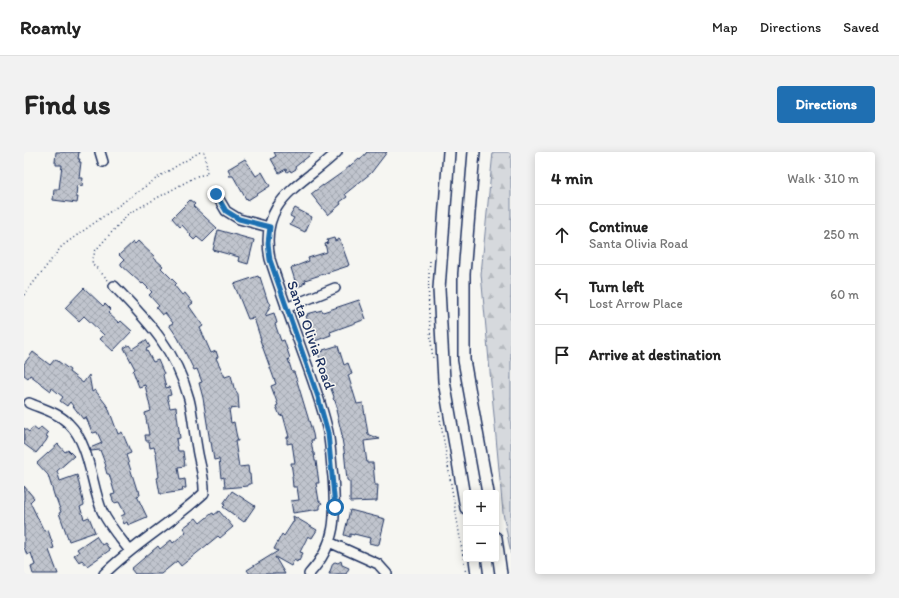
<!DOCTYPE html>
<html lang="en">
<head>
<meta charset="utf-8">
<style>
  :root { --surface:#fff; --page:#f2f2f2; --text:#222; --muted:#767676; --line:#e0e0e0; --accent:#1f6fb2 }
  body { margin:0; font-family:Itim,sans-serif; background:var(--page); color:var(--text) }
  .controls { position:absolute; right:12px; bottom:12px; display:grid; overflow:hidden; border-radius:4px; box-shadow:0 2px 10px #0003 }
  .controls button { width:36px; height:36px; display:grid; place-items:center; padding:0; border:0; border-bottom:1px solid var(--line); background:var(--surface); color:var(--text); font:20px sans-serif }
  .stop { position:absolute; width:12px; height:12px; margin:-9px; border:3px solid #1f6fb2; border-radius:50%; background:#fff }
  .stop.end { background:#1f6fb2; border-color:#fff; box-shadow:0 1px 4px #0008 }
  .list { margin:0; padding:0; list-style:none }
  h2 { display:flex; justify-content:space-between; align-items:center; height:52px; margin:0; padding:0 16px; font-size:17px }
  h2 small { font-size:13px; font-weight:400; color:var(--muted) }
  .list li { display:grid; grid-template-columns:26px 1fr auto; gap:12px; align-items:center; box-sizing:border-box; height:60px; padding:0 16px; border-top:1px solid var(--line) }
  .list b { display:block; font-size:15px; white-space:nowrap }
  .list p { margin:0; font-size:13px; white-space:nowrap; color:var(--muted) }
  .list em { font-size:13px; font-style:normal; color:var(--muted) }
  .icon { flex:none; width:22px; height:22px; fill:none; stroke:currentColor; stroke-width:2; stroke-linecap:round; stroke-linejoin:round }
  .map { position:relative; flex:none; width:487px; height:422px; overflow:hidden; border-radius:4px }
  header { display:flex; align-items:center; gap:24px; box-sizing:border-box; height:56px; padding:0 20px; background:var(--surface); border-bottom:1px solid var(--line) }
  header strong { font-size:19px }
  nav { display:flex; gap:22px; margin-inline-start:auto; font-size:14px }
  .intro { display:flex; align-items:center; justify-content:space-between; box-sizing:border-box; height:96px; padding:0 24px }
  h1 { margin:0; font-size:28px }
  .button { padding:10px 18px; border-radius:4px; background:var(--accent); color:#fff; font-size:14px; font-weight:700 }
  main { display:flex; gap:24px; padding:0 24px }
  aside { flex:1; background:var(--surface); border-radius:4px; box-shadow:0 2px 10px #0003 }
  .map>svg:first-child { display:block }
  .forest { fill:url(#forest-firs); stroke:#78849e }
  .building { fill:url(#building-cross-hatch); stroke:#1b2f5e }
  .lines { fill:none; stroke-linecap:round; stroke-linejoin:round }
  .minor-casing { stroke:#1b2f5e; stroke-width:12 }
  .major-casing { stroke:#1b2f5e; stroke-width:14 }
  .path { stroke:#1b2f5e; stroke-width:1.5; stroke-dasharray:1 3; stroke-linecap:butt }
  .minor { stroke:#f6f6f2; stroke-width:9 }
  .major { stroke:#f6f6f2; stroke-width:11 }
  .route { stroke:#1f6fb2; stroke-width:5 }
  .labels { text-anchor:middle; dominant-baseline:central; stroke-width:3; stroke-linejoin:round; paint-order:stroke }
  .street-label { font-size:15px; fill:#1b2f5e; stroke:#f6f6f2 }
</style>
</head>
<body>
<header>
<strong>Roamly</strong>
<nav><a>Map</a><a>Directions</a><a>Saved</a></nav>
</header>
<div class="intro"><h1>Find us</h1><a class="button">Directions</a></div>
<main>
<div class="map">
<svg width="487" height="422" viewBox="0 0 487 422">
  <defs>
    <pattern id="forest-firs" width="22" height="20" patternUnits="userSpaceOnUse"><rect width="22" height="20" fill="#d6d9dd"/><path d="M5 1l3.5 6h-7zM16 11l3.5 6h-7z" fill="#b7bbc0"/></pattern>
    <pattern id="building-cross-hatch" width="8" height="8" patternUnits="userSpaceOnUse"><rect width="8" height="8" fill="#c0c4cd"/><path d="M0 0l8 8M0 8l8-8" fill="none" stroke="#a4a9b2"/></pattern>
  </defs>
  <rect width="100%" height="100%" fill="#f6f6f2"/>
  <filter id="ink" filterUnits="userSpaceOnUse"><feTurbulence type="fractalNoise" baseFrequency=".025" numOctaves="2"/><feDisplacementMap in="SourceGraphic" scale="8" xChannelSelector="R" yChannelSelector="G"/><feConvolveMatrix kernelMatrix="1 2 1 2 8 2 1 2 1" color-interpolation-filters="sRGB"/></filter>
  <g filter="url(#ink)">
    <path class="forest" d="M469 0H487V402L479 361 457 122Z"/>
    <path class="building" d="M32 0H55L54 7H56L55 10H57L55 26H59L58 34 53 33 52 45H54L53 51 29 48 30 37H35L38 13H32V10H31Z
      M250 0H290L271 15 272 17 267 20 266 18 263 20 262 17 255 21 247 7 252 4Z
      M343 0H363L347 21 321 42 323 45 316 50 317 52 304 63 287 42 299 33V34L319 20 335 6 336 8Z
      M221 7 232 24 238 20 246 34 224 48 223 46 222 47 209 24H205L206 21 204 17Z
      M166 48 171 52 169 54 193 76 179 90 173 85 170 88 166 84 167 83 158 73 156 75 148 66Z
      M271 56 288 65 281 80 266 73 270 66 266 64Z
      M194 78 230 88 224 112 214 109 215 105 189 98Z
      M310 86 311 89 315 87 316 88 325 113H324V114L281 128 282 130 279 131V133L273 135 267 116 285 109 284 106 303 100 301 92 304 91 303 88Z
      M114 89 131 105 130 106 139 114 137 116 152 131 150 133 158 143 161 141 169 151 165 154 179 174 176 176 187 201 192 199 194 205 192 206 201 225 207 223 210 236 214 242 215 256 205 257 207 271 210 270 212 281 214 289H211L215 315 224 314 225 322H226L227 332H224V334L201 336 200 325 197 326 195 307 190 308 187 290H186L179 246 175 231 178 230 173 217 170 218 154 186 145 173 149 171 141 161 138 163 132 156 135 154 125 143 128 140 119 131 118 132 97 113V111L100 108 95 103 109 90 111 92Z
      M234 124 235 126 236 125 244 150 247 152 241 164 250 161 253 171 251 172 257 189 260 188 266 206 264 207 268 220H270L273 229 289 282 290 288H287L289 301H290L291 309H292L295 331H292L295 349 298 351 296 354V357L269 361 267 349 275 348 273 335H269L268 324H269L267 311H271L268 291 263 292V285H265L259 263 256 264 252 254 254 253 247 234 252 232 236 188H237L230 166 224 167 210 132Z
      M60 136 79 154 81 152 87 158 84 161 95 171 97 169 108 179 89 199 76 187 80 183 60 164 55 169 41 156Z
      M335 148 342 167 306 180 307 183 291 189 282 164 284 163 283 162 298 158 299 160Z
      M122 188 126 195 122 197 129 210 134 208 140 222 139 223 142 236 145 235 147 243 143 244 146 256 152 255 156 286 152 287 154 299H159L161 314 154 315 156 328 161 327 162 336H158L159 339 139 342H136L133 326 135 325 132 301 130 295 126 296 125 289H122L121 283H125L121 261 127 259 121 233 115 235 109 219 111 217 100 196 105 193 108 197Z
      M312 194H314L320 213 324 211 328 222 324 223 333 252 339 251 344 282 356 287 340 289 343 311H349L351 333H354L353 349 326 350V330L323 328 320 298 318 287 317 286 318 283 312 258H314L311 249 309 247 310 245 294 201 300 199 299 198Z
      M9 200 26 213 31 207 46 218 45 220 59 231 65 223 68 240 71 238 84 255 94 282 98 280 107 301 102 303 113 338H115L116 343 113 344 123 365 104 373 103 370 100 372 97 364 101 362 95 350 90 351 87 343 91 342 85 322H83L81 315 82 314 76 298 67 299 66 296 78 291 73 280 69 281 68 280 62 265 59 267 46 250 43 254 36 249 39 245 28 236 27 239 6 223 4 226 0 223V212Z
      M9 275 14 279 17 275 24 281 22 284 24 285 22 289 12 301 0 292V276L5 280Z
      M34 292 41 300 44 298 50 304 33 319 36 329 53 323 60 353 56 355 60 367 65 365 71 380 45 389 35 361 37 360 32 346H31L24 323 13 311Z
      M0 334 10 346 6 350 20 379 24 378 30 396 25 398 34 422H9L7 415 11 413 7 401 3 403 0 395Z
      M208 339 231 354 220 370 199 355 201 353 199 352Z
      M326 358 361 367 355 392 353 393 345 391 346 386 330 382V383L326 382V385L320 383Z
      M195 359 209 375 196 386 194 384 157 414 153 409 137 422H111L107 417 134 394 136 397 147 388 149 391 162 380 159 376 172 366 176 371 187 362 189 361 190 363Z
      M269 364 293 378 288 386 284 384 276 400 279 401 275 409 274 408 273 410 270 408 267 414 251 405 261 422H226L223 418 254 399 250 397 258 382 260 384 269 370H270Z
      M72 384 78 393 81 391 86 398 63 414 58 408 55 410 50 403 55 400 53 397Z
      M317 409 318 413 325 416 322 422H305L309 411 311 410 314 411Z"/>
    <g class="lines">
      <defs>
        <path id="minor" d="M76 0 79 10
          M192 42 202 59 215 67 245 75
          M262 156 311 136
          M5 251C19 257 35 261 45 272 66 292 67 333 78 359 85 374 96 386 106 399
          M305 390 354 412 363 422
          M80 422C111 391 149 370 180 341 181 325 175 311 173 296 170 280 169 263 165 247 152 198 124 169 90 134
          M285 422C313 392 312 363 309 325 307 311 307 295 304 280 297 247 283 214 272 182 263 157 254 132 246 107 234 47 278 34 313 0"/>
        <path id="major" d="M425 0 415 137 420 229 442 356
          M450 0 440 122V208L464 341
          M472 386 477 422
          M451 407 453 422"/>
      </defs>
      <use href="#minor" class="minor-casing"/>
      <use href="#major" class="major-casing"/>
      <path class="path" d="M406 109C403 141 405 174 409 207
        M84 128 68 111 71 99 104 62 173 24 183 22 182 6 180 0
        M0 143 38 94 136 24 176 0
        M415 260 442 422"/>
      <use href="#minor" class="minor"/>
      <use href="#major" class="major"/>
    </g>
  </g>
  <g class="lines" filter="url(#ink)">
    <path class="route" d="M192 42 202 59 215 67 246 75 244 91 246 108 294 245 304 281 311 355"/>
  </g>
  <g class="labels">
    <g class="street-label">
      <text transform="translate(287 183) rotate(70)">Santa Olivia Road</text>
    </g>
  </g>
</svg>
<div class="controls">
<button>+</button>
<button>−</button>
</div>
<div class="stop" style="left:311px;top:355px"></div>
<div class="stop end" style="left:192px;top:42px"></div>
</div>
<aside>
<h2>4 min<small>Walk · 310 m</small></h2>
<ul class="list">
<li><svg class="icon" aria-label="ahead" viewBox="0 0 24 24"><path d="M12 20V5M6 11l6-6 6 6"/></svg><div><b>Continue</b><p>Santa Olivia Road</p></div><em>250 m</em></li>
<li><svg class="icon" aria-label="left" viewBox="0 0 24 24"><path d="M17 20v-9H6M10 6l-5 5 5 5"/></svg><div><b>Turn left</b><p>Lost Arrow Place</p></div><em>60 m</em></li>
<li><svg class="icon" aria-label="arrive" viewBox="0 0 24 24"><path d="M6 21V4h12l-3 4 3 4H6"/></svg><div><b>Arrive at destination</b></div></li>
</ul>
</aside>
</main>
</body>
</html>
